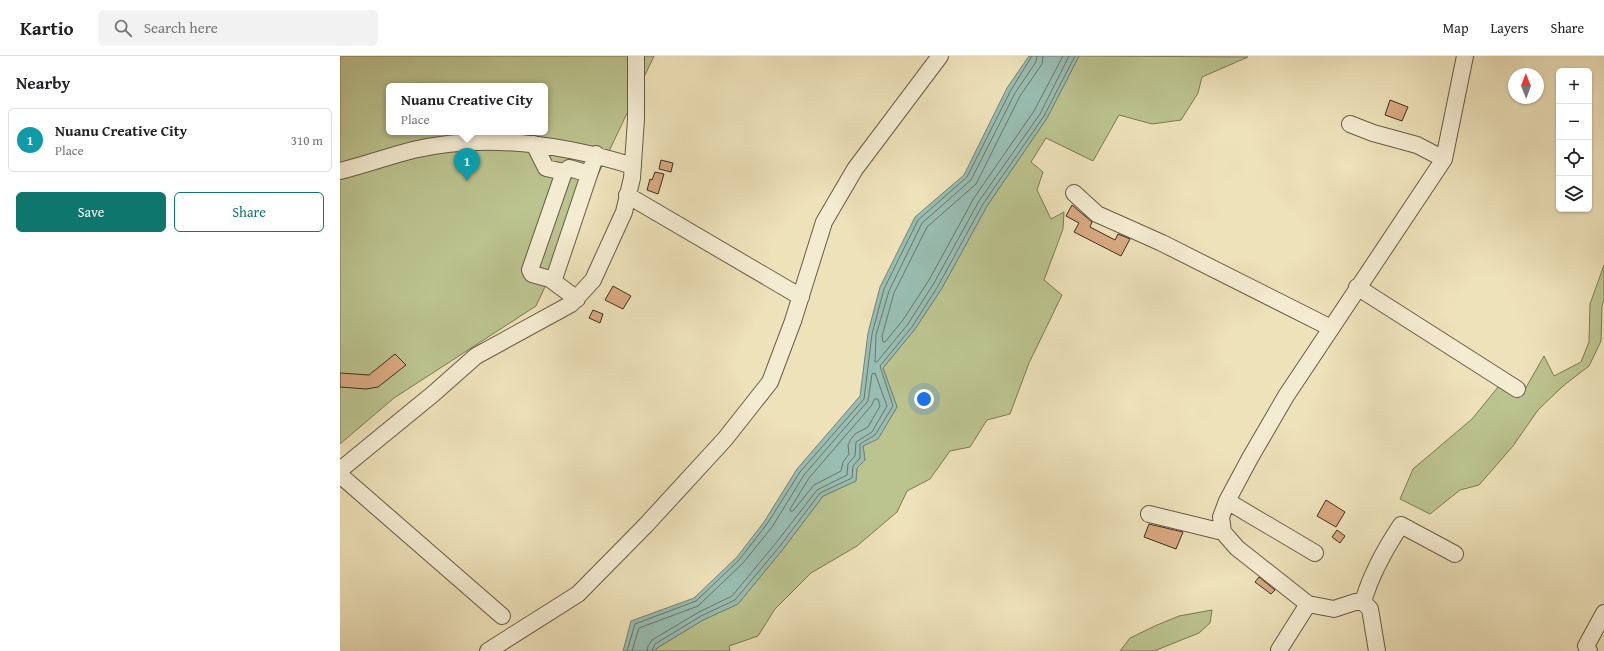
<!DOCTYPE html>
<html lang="en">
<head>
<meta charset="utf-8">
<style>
  :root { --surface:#fff; --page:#f2f2f2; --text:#202124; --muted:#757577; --line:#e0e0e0; --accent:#0f766e }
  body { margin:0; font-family:"Gentium Book Plus",serif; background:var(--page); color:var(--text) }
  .controls { position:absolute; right:12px; top:12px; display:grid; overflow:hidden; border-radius:6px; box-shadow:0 1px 3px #0004 }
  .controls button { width:36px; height:36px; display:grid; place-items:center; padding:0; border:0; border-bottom:1px solid var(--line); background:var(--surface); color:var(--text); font:20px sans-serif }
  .compass { position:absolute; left:1168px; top:12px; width:36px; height:36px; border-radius:50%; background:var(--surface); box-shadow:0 1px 3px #0004; rotate:359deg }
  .you { position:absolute; left:584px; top:343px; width:14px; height:14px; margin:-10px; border:3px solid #fff; border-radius:50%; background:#1a73e8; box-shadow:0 0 0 6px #1a73e833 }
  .badge { display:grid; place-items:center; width:26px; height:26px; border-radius:50%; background:var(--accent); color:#fff; font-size:13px; font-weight:700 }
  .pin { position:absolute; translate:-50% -33px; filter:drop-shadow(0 1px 2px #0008) }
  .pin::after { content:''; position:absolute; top:21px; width:14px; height:12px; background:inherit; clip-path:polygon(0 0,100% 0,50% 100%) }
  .popup { position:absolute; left:46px; top:27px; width:162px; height:52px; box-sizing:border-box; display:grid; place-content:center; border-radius:6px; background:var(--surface); filter:drop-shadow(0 1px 3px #0005); font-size:13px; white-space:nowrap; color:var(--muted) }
  .popup b { font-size:15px; color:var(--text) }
  .popup::after { content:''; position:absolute; left:50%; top:100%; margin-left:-8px; border:8px solid transparent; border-top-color:var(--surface) }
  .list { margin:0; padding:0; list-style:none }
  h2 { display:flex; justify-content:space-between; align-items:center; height:52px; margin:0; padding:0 16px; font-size:17px }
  h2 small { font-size:13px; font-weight:400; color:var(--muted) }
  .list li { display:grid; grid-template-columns:26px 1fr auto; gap:12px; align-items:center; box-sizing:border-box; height:64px; margin:0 8px 8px; padding:0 8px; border:1px solid var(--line); border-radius:6px }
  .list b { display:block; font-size:15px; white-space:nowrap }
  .list p { margin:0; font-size:13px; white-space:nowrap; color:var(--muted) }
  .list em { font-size:13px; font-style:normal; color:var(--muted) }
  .actions { display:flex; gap:8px; padding:12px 16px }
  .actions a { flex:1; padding:9px 0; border:1px solid var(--accent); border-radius:6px; text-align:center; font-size:14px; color:var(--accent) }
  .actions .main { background:var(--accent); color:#fff }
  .icon { flex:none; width:22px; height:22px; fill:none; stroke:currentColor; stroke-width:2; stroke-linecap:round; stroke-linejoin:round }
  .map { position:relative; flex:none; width:1264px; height:595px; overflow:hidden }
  header { display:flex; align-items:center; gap:24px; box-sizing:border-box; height:56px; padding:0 20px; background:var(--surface); border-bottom:1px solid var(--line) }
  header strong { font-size:19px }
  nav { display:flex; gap:22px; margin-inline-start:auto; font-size:14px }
  .search { width:280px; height:36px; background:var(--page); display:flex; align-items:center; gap:10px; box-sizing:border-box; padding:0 14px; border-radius:6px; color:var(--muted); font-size:15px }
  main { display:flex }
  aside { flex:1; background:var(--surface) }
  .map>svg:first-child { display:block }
  .green { fill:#bbc38e; stroke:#7c7856; fill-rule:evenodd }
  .water { fill:#99bdb2; stroke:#748477 }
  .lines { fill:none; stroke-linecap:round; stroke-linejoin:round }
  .shore { stroke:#6a7668; stroke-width:1 }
  .building { fill:#d9a982; stroke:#3c2e1e }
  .minor-casing { stroke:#685b45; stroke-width:18 }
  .minor { stroke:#f4ecd2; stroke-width:16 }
</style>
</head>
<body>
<header>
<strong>Kartio</strong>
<div class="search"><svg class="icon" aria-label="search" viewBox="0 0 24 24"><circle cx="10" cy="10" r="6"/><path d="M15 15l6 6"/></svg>Search here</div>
<nav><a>Map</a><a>Layers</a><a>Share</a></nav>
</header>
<main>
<aside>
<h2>Nearby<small></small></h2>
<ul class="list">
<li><span class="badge" style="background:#0f9aa8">1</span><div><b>Nuanu Creative City</b><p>Place</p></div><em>310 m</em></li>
</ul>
<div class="actions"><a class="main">Save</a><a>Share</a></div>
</aside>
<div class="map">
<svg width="1264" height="595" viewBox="0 0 1264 595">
  <rect width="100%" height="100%" fill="#eee2ba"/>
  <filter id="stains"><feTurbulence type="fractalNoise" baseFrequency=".005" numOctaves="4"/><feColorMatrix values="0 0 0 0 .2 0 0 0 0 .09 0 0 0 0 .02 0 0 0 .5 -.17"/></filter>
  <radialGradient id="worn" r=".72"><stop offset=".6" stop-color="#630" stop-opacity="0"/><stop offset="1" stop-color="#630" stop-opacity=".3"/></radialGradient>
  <path class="green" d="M0 0H314L196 250 54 342 0 388ZM49 30H205V76H49Z
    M739 0 908 1 862 21 858 37 841 64 812 68 779 59 753 105 706 82 691 106 703 116 697 134 711 163 724 156 723 173 704 224 722 239 689 307 670 358 647 364 630 391 610 395 590 423 567 435 557 456 517 490 471 517 435 553 418 580 389 590 390 595H315L317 592 363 564 398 548 443 493 483 440 516 425 517 412 525 404 523 390 538 382 557 351 543 312 575 273 602 232 647 150 707 62Z
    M1264 209V244L1262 250 1261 285 1249 310 1223 330 1198 354 1173 390 1139 429 1120 434 1090 458 1060 443 1073 413 1132 363 1163 325 1184 335 1204 300 1214 320 1241 306 1249 286 1250 248Z
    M872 554 870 567 859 577 814 595H780L790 582 817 569 839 560Z"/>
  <path class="water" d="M689 0H739L707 62 647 150 602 232 575 273 543 312 557 351 538 383 523 390 525 404 517 412 516 425 483 440 443 493 398 548 363 564 317 592 315 595H283L291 565 354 542 397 501 424 466 457 413 520 340 528 277 540 231 575 161 624 119 667 32Z"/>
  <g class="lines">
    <path class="shore" d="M697 0 696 6 675 37 631 124 582 167 549 235 536 279 535 306H537L568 268 594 227 639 145 700 58 729 0
      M703 0 702 8 680 40 636 128 587 171 554 237 542 280 543 286H545L563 264 589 224 634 142 694 55 723 0
      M535 343H538L540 350 528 371 515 378 511 383 508 389 509 398 503 406 501 415 474 429 453 455H450V453L469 422 531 350Z
      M287 595 295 568 356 545 399 504 427 468 460 416 524 343 532 278 544 233 578 164 627 121 671 34 692 0
      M292 595 299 572 358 550 403 507 432 471 464 419 528 345 532 318 535 317 547 350 532 376 516 386 515 400 508 408 507 419 477 434 436 487 392 540 359 556 312 584 308 590 307 595
      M312 595 315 588 361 560 395 544 440 490 480 437 512 422 513 410 520 402V388L535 379 553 350 540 310 572 271 598 230 643 148 704 60 735 0"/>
  </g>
  <path class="building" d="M1050 44 1068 51 1062 65 1045 59Z
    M321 104 333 107 331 116 319 113Z
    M315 116 324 118 318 138 307 134 310 123 312 124Z
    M732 149 752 166 750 171 775 184 778 178 790 183 781 200 734 176 739 167 726 160Z
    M273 230 291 240 283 253 265 244Z
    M253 254 263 258 260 267 249 262Z
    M55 298 66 309 38 331 26 333 0 331V317L29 319Z
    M986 444 1005 456 996 471 977 460Z
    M809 468 843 476 836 493 804 481Z
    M997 474 1005 480 1000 487 992 481Z
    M919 521 935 534 931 538 915 526Z"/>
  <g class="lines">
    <defs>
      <path id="minor" d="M1010 68 1033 77 1077 89 1104 103
        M194 88 206 112 224 116
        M0 115C25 109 49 100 73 94 146 77 222 88 293 110
        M249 118 229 112 224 116 190 214 192 218 210 223 215 220 256 98
        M734 137 757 158 822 187 991 272
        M287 139 461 241
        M210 223 237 243
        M1017 231 1177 333
        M0 414 93 338 136 300 231 248 253 224 284 156 292 122 296 63V0
        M0 419 162 560
        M887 445 975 497
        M809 458 883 476 897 492 968 548 994 553 1015 546H1023L1030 553 1037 595
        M883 476 881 461 887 445 910 402 946 340 1104 103 1125 0
        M1023 546C1031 518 1045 493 1061 469L1115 498
        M939 594 968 548
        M148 595 238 538 306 469 385 383 430 326 453 265 484 166 515 113 600 0
        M1249 595 1246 590 1264 557"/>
    </defs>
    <use href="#minor" class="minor-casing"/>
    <use href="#minor" class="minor"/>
  </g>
  <rect width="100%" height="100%" filter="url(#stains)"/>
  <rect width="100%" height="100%" fill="url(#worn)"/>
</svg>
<div class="controls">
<button>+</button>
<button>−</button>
<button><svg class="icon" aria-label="locate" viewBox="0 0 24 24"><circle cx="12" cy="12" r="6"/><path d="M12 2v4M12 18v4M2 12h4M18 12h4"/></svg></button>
<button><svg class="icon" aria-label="layers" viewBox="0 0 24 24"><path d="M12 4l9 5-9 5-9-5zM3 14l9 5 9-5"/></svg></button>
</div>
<svg class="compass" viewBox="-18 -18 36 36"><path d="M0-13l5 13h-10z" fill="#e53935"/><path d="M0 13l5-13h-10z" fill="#757577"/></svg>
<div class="you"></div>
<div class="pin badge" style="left:127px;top:125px;background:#0f9aa8">1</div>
<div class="popup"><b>Nuanu Creative City</b>Place</div>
</div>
</main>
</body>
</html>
